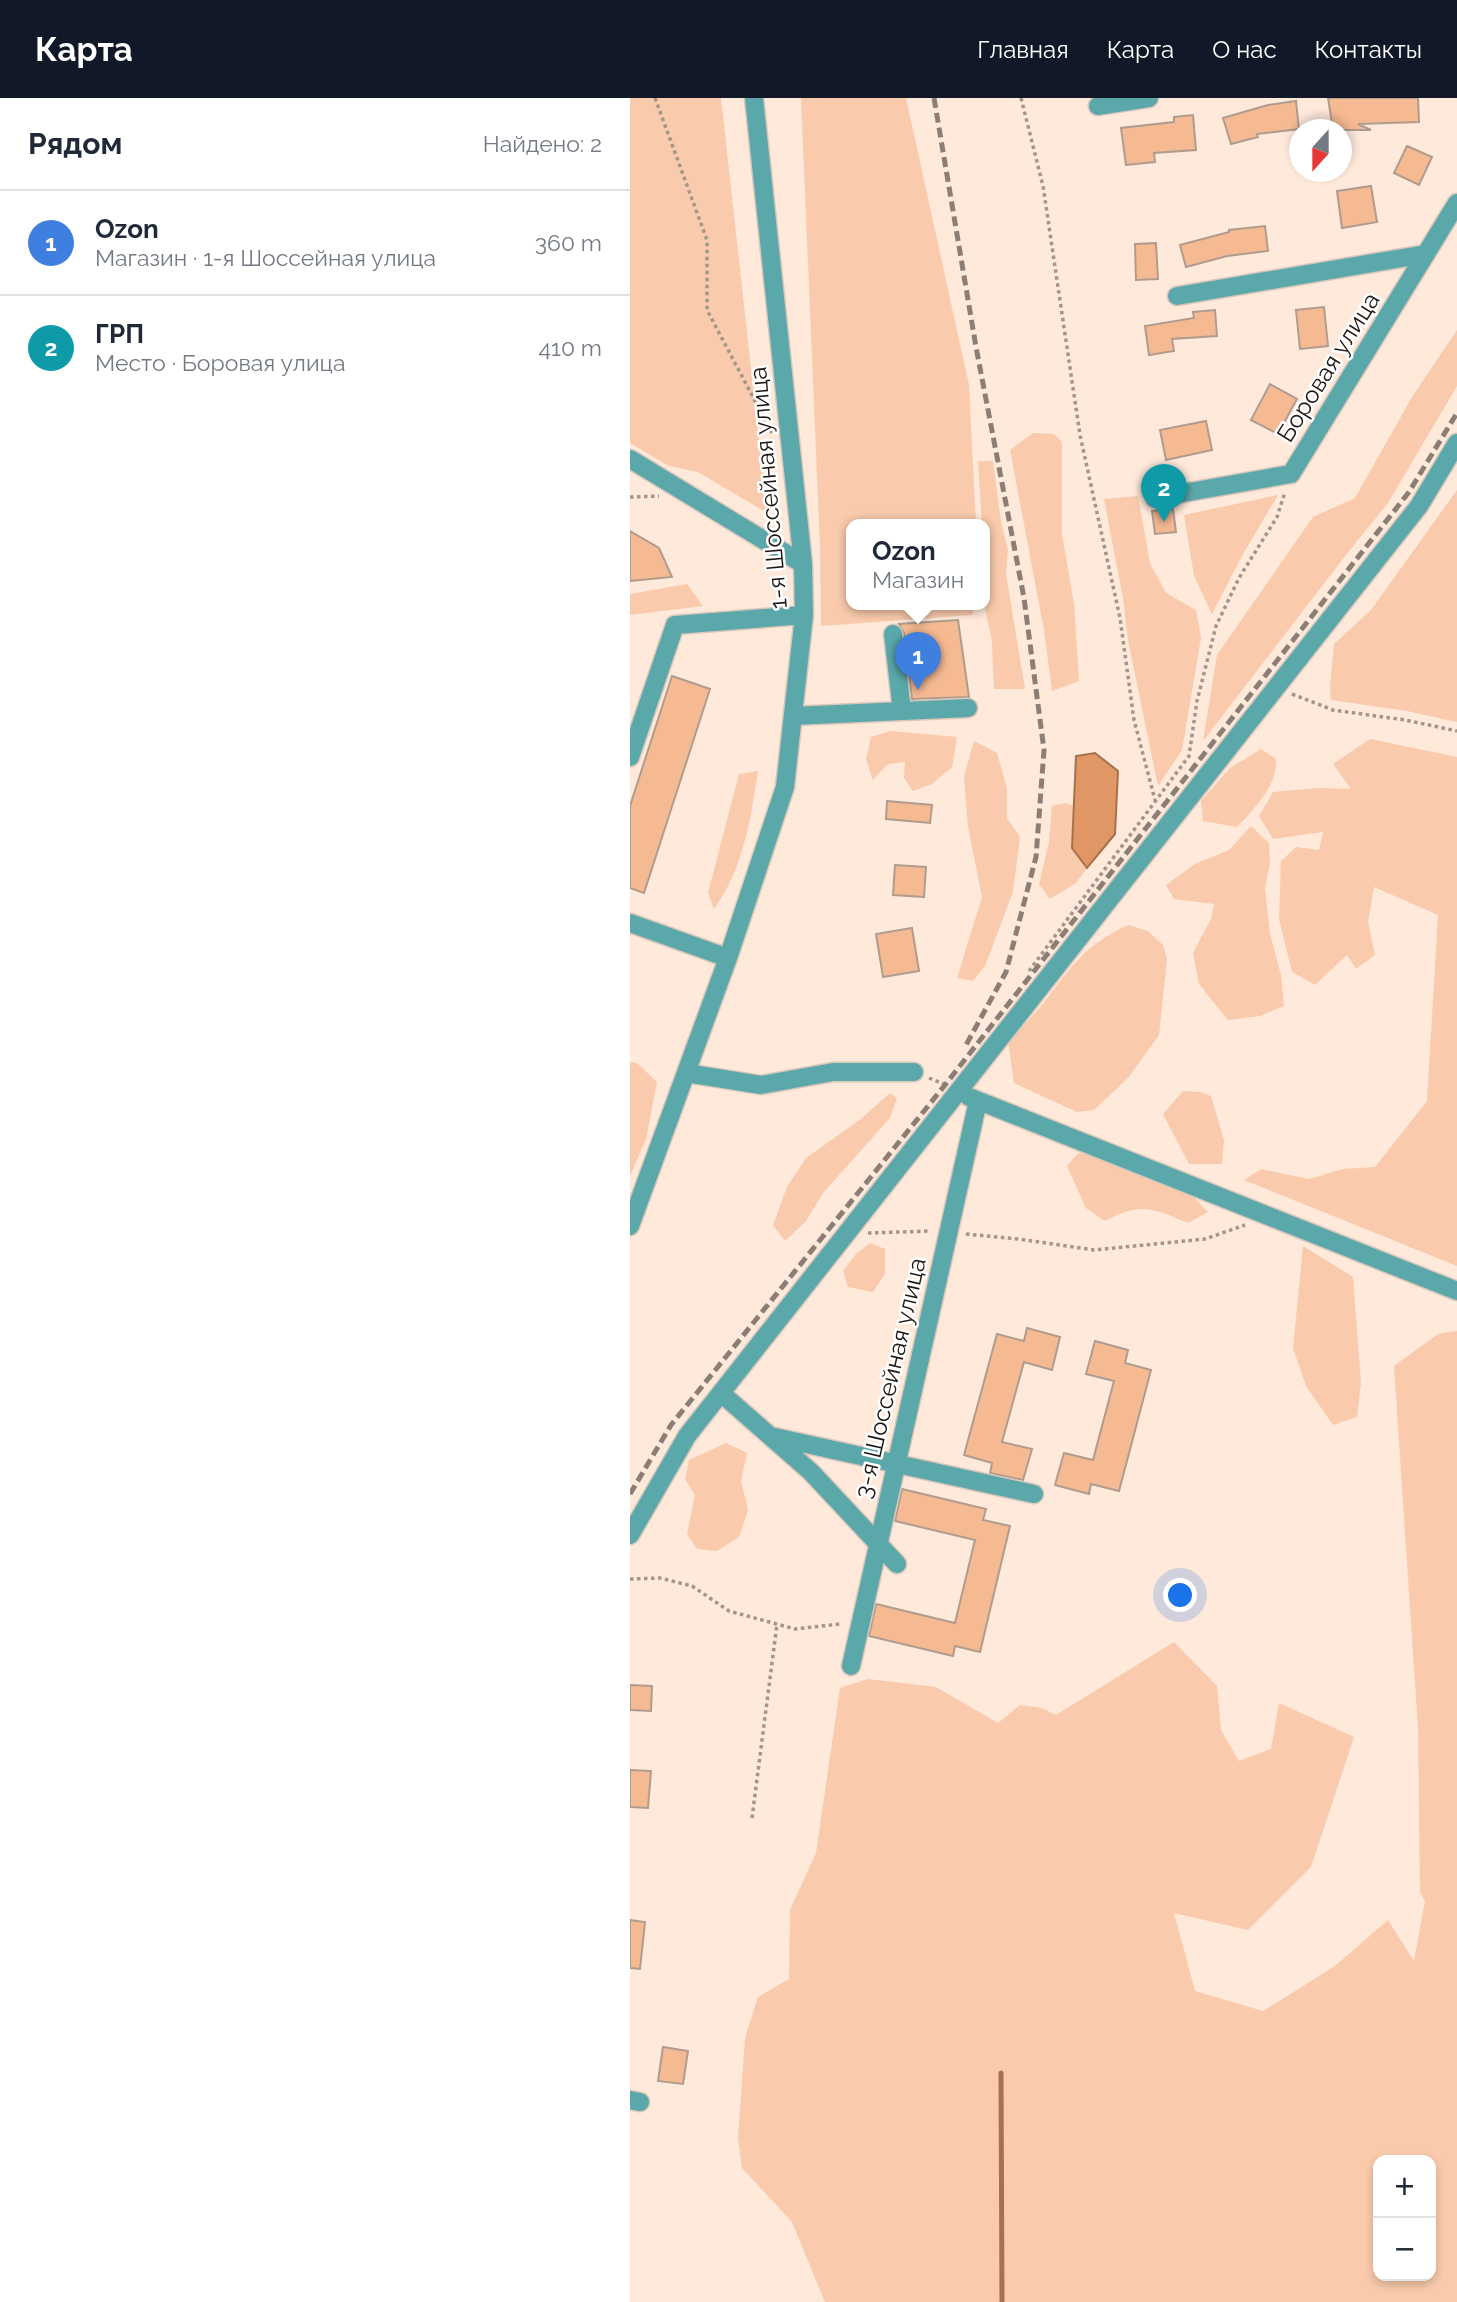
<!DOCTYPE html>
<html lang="ru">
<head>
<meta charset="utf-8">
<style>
  :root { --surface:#fff; --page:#f6f6f7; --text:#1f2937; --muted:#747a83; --line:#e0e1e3; --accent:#111827 }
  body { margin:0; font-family:Raleway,sans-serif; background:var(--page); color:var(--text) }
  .controls { position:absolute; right:21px; bottom:21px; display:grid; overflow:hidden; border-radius:14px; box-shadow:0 4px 10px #0003 }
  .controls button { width:63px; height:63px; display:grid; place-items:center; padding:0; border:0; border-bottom:2px solid var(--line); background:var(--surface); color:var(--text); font:35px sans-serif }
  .compass { position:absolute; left:659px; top:21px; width:63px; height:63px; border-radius:50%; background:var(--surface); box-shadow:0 4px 10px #0003; rotate:201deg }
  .you { position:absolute; left:551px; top:1498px; width:24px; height:24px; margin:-18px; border:5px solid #fff; border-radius:50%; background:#1a73e8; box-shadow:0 0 0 10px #1a73e833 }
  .badge { display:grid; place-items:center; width:46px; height:46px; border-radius:50%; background:var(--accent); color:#fff; font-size:23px; font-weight:700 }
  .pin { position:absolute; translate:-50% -58px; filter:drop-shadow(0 2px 4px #0008) }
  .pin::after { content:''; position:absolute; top:37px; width:24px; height:21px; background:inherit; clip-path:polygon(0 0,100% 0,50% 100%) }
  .popup { position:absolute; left:216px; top:421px; width:144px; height:91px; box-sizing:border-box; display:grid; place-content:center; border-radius:14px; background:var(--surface); filter:drop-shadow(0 2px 5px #0005); font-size:23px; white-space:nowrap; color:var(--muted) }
  .popup b { font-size:26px; color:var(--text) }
  .popup::after { content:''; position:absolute; left:50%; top:100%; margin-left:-14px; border:14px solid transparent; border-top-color:var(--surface) }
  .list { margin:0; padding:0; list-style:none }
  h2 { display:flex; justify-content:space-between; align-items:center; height:91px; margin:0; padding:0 28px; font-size:30px }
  h2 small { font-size:23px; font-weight:400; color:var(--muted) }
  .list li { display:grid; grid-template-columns:46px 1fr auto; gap:21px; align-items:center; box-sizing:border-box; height:105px; padding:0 28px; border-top:2px solid var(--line) }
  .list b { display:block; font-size:26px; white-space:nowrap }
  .list p { margin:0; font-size:23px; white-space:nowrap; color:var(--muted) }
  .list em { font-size:23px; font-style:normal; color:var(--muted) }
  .map { position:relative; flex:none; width:827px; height:2204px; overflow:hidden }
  header { display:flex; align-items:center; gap:42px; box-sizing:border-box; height:98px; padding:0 35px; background:var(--accent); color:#fff }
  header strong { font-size:33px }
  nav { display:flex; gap:38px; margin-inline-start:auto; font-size:24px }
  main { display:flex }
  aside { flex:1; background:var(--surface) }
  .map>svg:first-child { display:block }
  .green { fill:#f9caab; fill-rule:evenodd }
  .water { fill:#e09765; stroke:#a6714c; stroke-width:2 }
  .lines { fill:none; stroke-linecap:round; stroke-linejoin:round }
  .stream { stroke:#a6714c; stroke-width:5 }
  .building { fill:#f6ba92; stroke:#b09c8f; stroke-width:2 }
  .minor-casing { stroke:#dac7bb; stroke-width:21 }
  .path { stroke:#a4958a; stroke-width:3.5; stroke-dasharray:3.5 3.5; stroke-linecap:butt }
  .minor { stroke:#5ba8ab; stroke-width:18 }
  .rail { stroke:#8c7e75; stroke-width:5; stroke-dasharray:10 5; stroke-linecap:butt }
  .labels { text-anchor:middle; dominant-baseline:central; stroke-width:5; stroke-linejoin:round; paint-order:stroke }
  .street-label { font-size:24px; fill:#1e1712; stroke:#fff }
</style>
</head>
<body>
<header>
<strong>Карта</strong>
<nav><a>Главная</a><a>Карта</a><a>О нас</a><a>Контакты</a></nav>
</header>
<main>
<aside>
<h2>Рядом<small>Найдено: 2</small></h2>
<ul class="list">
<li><span class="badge" style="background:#3f7fe0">1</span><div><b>Ozon</b><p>Магазин · 1-я Шоссейная улица</p></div><em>360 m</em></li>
<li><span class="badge" style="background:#0f9aa8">2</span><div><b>ГРП</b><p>Место · Боровая улица</p></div><em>410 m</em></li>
</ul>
</aside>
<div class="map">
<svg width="827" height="2204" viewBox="0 0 827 2204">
  <rect width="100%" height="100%" fill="#fee9db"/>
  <path class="green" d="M0 0H91L137 415 68 374 39 368 0 345Z
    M171 0H276L339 287 346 426H222V506H342L343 517 191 528 190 449Z
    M827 232V288L758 405 719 453 573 643 587 557 683 419 725 400 782 299Z
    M403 335 424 336 432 344V436L444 506 449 583 422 593 414 532 380 352Z
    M348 363H363L371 424 378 452 376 476 395 591H364L362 543 354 506V426H352Z
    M827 392V624L777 613 701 602 700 588 704 546 741 512Z
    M648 397 613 456 582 516 564 478 554 417Z
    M508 398 520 465 536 495 566 512 571 540 552 652 528 688 498 542 493 500 474 401Z
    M57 486 73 508 0 517V496Z
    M261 633 327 639 322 669 302 686 283 693 274 680 275 664 258 666 243 682 236 661 241 639Z
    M740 641 827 659V1168L614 1082 631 1071 679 1081 713 1071 745 1069 797 1003 808 817 744 789 738 824 745 857 726 871 717 857 685 887 662 874 649 821 651 763 666 749 689 752 693 734 643 741 629 718 643 694 689 690 721 691 703 666Z
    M344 643 367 655 377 690V720L390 739 383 794 355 868 343 883 327 880 352 799 338 729 334 678Z
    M631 651 646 661C648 687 624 711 607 729L573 723 571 703 600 670Z
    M128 673C121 720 113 772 84 811L78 795 109 676Z
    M436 705 444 708 442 750 457 770 446 785 420 801 409 786 419 744 422 708Z
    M621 728 639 745 640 765 635 790 640 836 651 877 654 908 630 918 598 922 569 886 563 855 581 821 584 806 544 801 536 787 565 766 599 752Z
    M498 827 518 833 533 847 537 861 529 937 498 980 464 1012 447 1014 384 985 378 943C391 930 404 917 415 903 443 867 455 847 498 827Z
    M0 964 7 965 27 984 16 1041 0 1078Z
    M553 993 570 994 581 998 594 1042 592 1066H559L533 1016Z
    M260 995 267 1000 260 1020 193 1095 176 1123 155 1143 143 1127 157 1089 176 1060 231 1021Z
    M448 1055 470 1057 525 1080 562 1097 578 1114 558 1125C522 1110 511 1104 475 1123L456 1110 437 1068Z
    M240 1145 255 1151V1176L243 1194 218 1189 213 1173 226 1156Z
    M673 1148 723 1179 731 1285 727 1319 703 1327 676 1288 663 1250Z
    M827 1233V2204H195L162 2124 112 2070 108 2040 115 1940 128 1899 159 1881 160 1812 186 1755 210 1590 238 1581 306 1589 368 1625 390 1607 412 1610 426 1617 544 1544 587 1588 591 1632 609 1663 641 1651 649 1605 724 1639 681 1769 618 1832 544 1815 565 1893 633 1913 705 1868 758 1822 784 1863 795 1803 790 1794 788 1630 764 1268 808 1236ZM748 2062H801V2178H748Z
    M96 1345 117 1355 111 1383 118 1412 109 1439 87 1453 67 1451 57 1436 65 1397 55 1381 59 1362Z"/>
  <path class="water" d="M465 655 488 673 485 736 457 770 442 750 446 658Z"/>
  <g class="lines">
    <path class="stream" d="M371 1975 372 2204"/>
  </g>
  <path class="building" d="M698 0H788L789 24 728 26 741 32H703Z
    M666 3 669 31 627 36 628 39 601 46 593 20 638 7Z
    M563 17 566 52 524 55 525 64 496 67 491 30 544 24V19Z
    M777 48 802 59 789 87 764 75Z
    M741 88 747 124 712 130 707 93Z
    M635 128 638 153 597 158 556 169 550 147 599 134V132Z
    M526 145 528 181 506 182 505 146Z
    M694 209 698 248 670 251 666 212Z
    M585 212 587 238 542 241 544 253 519 257 515 228 564 220 563 214Z
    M640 286 667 301 648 336 621 322Z
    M576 323 582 352 536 362 530 332Z
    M543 411 546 434 525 436 522 413Z
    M0 433 29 450 42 479 0 483Z
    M328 522 339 599 282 601 274 535 269 526Z
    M42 578 80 591 14 795 0 790V708Z
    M257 703 302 707 300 725 256 721Z
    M265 767 296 769 294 799 263 797Z
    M282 830 289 873 253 879 246 836Z
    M397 1230 430 1239 422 1272 394 1264 372 1344 402 1351 393 1382 360 1375 362 1365 334 1357 367 1236 394 1243Z
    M465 1243 498 1252 495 1265 521 1272 489 1393 461 1386 459 1396 425 1387 434 1355 463 1362 484 1283 456 1276Z
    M272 1391 356 1411 353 1422 380 1428 350 1554 325 1548 323 1558 239 1538 246 1506 325 1525 345 1442 265 1423Z
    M0 1587 22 1588 21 1613 0 1612Z
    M0 1672 21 1673 18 1710 0 1709Z
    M0 1822 15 1824 10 1871 0 1870Z
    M33 1949 58 1953 53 1986 28 1983Z"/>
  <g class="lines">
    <defs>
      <path id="minor" d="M468 8 519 0
        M547 198 796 156
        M0 361 173 466
        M525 400 661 376 827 105
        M263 536 272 613
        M163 618 338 610
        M0 659 45 527 174 517
        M0 825 98 860
        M56 975 131 987 203 974H284
        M339 999 827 1193
        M0 1128 98 860 155 689 174 517 173 466 124 0
        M91 1295 181 1374 267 1466
        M140 1338 404 1396
        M0 1437 57 1338 789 408 827 345
        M221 1568 348 1003
        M0 2002 10 2004"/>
    </defs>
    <use href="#minor" class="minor-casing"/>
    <path class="path" d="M25 0 77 142V212L142 335
      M391 0 413 88 450 337 490 520 504 622 525 702
      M0 399 29 398
      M662 596 703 612 775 622 827 633
      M399 873 559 658 567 603 586 528 609 480 647 419 655 394
      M299 980 314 986
      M238 1135 301 1133
      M336 1136 388 1141 464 1152 575 1141 615 1127
      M0 1481 30 1480 62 1488 99 1513 165 1531 210 1526
      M122 1720 147 1526"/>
    <use href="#minor" class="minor"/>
    <path class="rail" d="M304 0 346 249 394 500 414 652 406 759 376 874 336 947
      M0 1396 41 1327 315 987 779 394 827 315"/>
  </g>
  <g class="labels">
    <g class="street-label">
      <text transform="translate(698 269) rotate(-58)">Боровая улица</text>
      <text transform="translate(138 390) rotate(-95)">1-я Шоссейная улица</text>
      <text transform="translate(260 1280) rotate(-77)">3-я Шоссейная улица</text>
    </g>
  </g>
</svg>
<div class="controls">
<button>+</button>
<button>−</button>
</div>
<svg class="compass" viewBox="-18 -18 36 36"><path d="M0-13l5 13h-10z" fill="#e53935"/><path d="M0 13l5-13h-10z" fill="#747a83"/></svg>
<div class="you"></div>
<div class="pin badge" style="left:288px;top:592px;background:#3f7fe0">1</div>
<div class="popup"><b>Ozon</b>Магазин</div>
<div class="pin badge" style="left:534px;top:424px;background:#0f9aa8">2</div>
</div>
</main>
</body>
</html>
